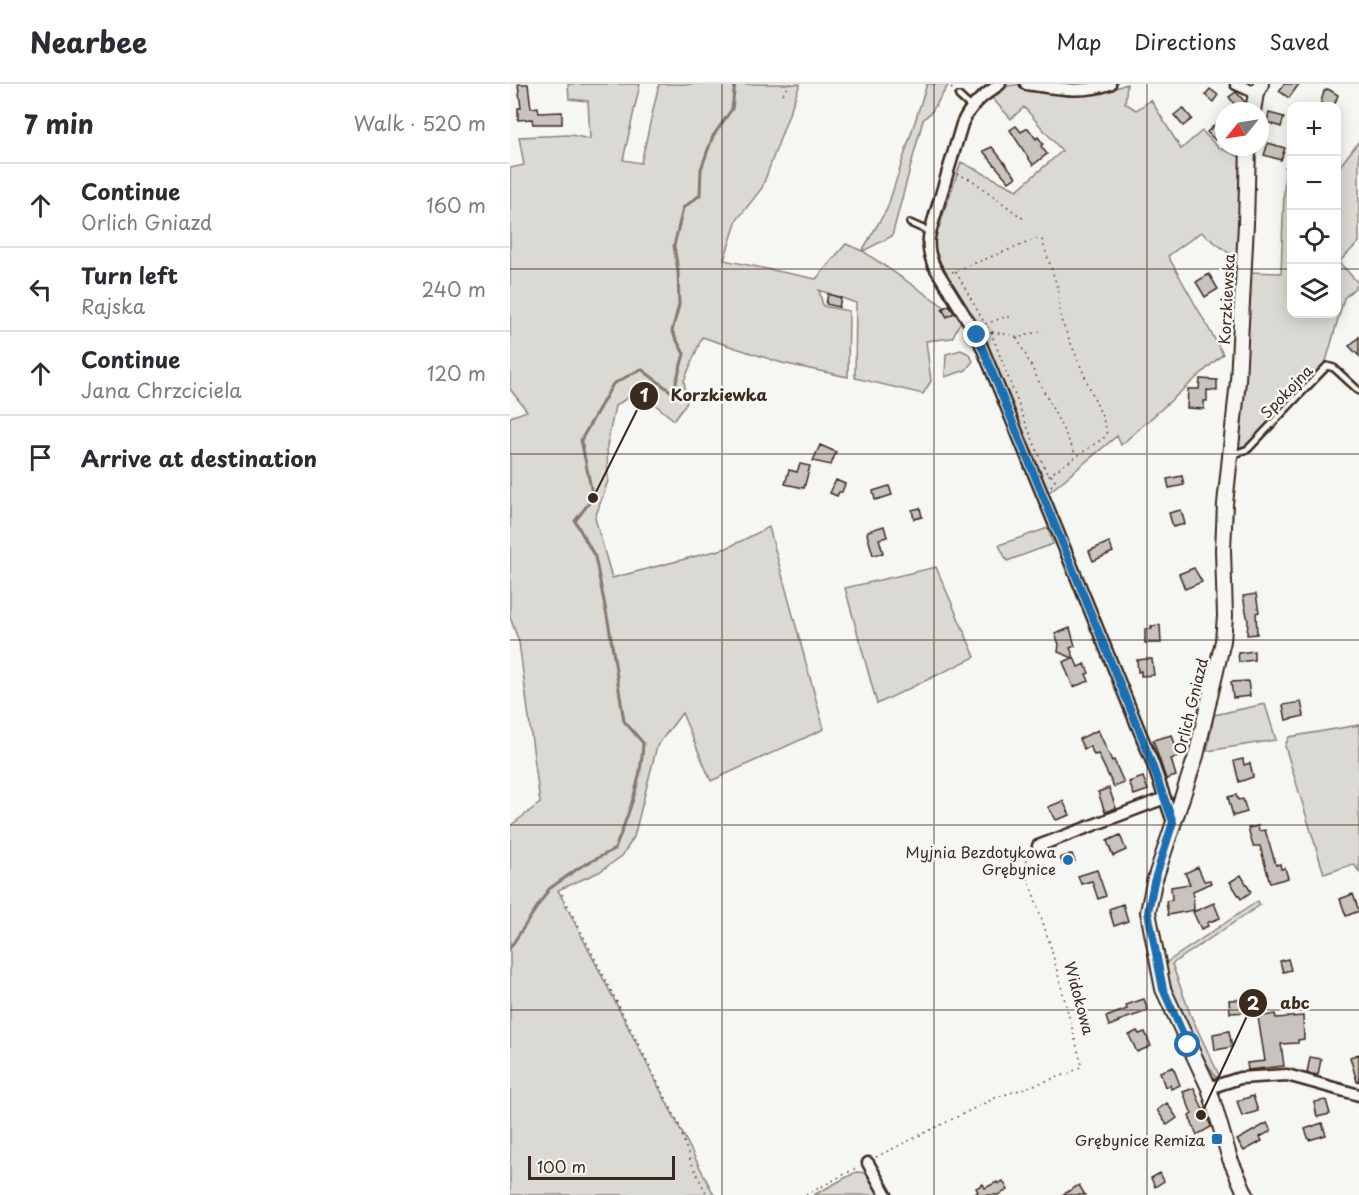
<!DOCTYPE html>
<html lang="en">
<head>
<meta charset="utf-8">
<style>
  :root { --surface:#fff; --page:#f7f7f7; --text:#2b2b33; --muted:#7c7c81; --line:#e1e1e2 }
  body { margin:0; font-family:"Playpen Sans",sans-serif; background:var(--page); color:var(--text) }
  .controls { position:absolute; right:18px; top:18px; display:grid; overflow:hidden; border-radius:12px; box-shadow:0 3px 15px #0003 }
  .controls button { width:54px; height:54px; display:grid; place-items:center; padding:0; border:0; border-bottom:2px solid var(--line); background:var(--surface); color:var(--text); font:30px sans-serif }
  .compass { position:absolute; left:705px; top:18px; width:54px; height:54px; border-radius:50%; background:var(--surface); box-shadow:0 3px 15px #0003; rotate:240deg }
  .scale { position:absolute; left:18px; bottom:15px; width:147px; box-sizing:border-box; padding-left:6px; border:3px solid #3b2a1e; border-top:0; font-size:16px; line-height:21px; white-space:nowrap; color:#3b2a1e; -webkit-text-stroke:4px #f6f6f2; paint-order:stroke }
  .stop { position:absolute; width:18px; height:18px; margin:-14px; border:4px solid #1f6fb2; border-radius:50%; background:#fff }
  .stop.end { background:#1f6fb2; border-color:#fff; box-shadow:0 2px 6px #0008 }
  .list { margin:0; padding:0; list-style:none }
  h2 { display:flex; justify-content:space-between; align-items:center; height:78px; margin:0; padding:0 24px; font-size:26px }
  h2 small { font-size:20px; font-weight:400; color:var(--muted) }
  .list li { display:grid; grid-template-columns:39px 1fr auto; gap:18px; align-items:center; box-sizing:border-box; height:84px; padding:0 24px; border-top:2px solid var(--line) }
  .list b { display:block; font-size:22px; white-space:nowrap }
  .list p { margin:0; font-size:20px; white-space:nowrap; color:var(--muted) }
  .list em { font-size:20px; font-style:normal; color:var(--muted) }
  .icon { flex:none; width:33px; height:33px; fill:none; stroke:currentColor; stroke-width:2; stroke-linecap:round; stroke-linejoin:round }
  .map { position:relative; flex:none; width:849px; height:1111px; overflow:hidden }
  header { display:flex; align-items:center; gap:36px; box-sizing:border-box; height:84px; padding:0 30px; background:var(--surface); border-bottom:2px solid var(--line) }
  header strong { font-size:28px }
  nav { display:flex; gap:33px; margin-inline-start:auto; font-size:21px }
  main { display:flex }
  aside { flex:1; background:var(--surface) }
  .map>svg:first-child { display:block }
  .green { fill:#dad9d3; stroke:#8a8278; stroke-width:1.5 }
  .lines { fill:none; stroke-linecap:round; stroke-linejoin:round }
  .stream { stroke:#857a71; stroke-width:3 }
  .building { fill:#c8c3be; stroke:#3b2a1e; stroke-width:1.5 }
  .lane-casing { stroke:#3b2a1e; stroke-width:10 }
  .street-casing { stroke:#3b2a1e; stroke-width:15 }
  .secondary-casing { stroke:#3b2a1e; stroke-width:18 }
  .path { stroke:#3b2a1e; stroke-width:1.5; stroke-dasharray:1.5 4.5; stroke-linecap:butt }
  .lane { stroke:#f6f6f2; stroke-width:5 }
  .street { stroke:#f6f6f2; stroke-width:10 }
  .secondary { stroke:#f6f6f2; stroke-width:14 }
  .route { stroke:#1f6fb2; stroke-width:8 }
  .grid { fill:none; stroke:#3b2a1e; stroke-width:1.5; stroke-opacity:0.55 }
  .poi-dot { fill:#1f6fb2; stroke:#f6f6f2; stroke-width:2 }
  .labels { text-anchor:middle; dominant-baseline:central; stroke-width:5; stroke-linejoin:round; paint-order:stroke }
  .street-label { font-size:15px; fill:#3b2a1e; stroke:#f6f6f2 }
  .poi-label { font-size:15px; fill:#3b2a1e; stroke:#f6f6f2; text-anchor:end }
  .leader { fill:none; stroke:#3b2a1e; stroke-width:2 }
  .callout-dot { fill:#3b2a1e; stroke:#f6f6f2; stroke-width:2 }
  .mark-label { font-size:18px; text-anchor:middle; font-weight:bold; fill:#fff }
  .callout-label { font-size:16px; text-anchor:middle; font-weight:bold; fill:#3b2a1e; stroke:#f6f6f2; stroke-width:5; stroke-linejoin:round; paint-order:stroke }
</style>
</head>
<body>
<header>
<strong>Nearbee</strong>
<nav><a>Map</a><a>Directions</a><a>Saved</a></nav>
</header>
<main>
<aside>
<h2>7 min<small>Walk · 520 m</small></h2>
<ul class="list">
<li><svg class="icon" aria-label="ahead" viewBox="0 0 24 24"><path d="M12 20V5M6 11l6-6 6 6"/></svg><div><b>Continue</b><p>Orlich Gniazd</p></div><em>160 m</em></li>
<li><svg class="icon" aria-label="left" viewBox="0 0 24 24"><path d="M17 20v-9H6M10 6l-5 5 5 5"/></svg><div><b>Turn left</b><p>Rajska</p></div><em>240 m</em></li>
<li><svg class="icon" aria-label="ahead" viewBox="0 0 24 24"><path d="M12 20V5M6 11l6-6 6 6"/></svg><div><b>Continue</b><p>Jana Chrzciciela</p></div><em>120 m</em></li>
<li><svg class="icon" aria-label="arrive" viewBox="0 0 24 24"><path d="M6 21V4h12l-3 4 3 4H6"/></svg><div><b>Arrive at destination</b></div></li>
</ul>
</aside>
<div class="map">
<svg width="849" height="1111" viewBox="0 0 849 1111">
  <rect width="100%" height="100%" fill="#f6f6f2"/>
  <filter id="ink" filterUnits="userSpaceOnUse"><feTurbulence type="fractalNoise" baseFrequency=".0167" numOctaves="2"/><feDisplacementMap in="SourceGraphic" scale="12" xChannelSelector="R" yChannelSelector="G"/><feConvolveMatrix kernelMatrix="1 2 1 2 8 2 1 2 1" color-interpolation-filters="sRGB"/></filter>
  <g filter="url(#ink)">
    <path class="green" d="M58 0H130L113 76 131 79 149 0H290L252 104 227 136 214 176 306 195 336 160 352 167 377 125 417 0H439L422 27 413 36 382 152 353 167 452 235 442 254 416 257 421 297 413 310 345 294 346 219 309 206 313 222 339 227 338 293 272 279 192 253 174 297 177 318 164 336 128 307 105 322 97 362 98 397 85 434 102 494 217 464 259 443 314 645 201 697 172 629 147 662 124 753 112 772 89 788 48 806 204 1111H0V742L30 719 9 558 0 533V333L17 327 0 305V84L14 81 9 53 61 51 80 55 78 17 59 15Z
      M511 0H597L599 6 617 0 615 19 626 26 641 16 671 65 692 47 708 63 732 74 728 176 691 148 658 172 713 270 611 361 607 352 537 410 476 258 435 188 423 161 451 78 507 106 552 67 514 23 501 35 482 14 498 2Z
      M849 57V158L829 178 849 200 834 214 815 281 820 285 736 370 725 377 740 188 771 189 775 83 782 86V230H826L827 86Z
      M451 266 459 270 463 277 456 286 435 293 436 270Z
      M538 444 543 460 497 477 489 461Z
      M426 483 465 573 367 620 335 504Z
      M755 620 766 656 697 667 704 631Z
      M849 641V788L844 780 814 790 775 662 779 653Z
      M748 817 750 821 662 880 681 932 709 991 706 994 669 933 654 880Z
      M346 1088 358 1089 370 1111H304Z"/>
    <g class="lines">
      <path class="stream" d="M0 864 39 805 70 783 105 765C118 731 132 696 133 659L114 637 99 542 85 473 65 437 83 414 71 356 103 300 131 285 163 309 174 270 162 247 169 221 168 187 164 162 173 124 190 111 191 85 203 52 222 25 225 0"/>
    </g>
    <path class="building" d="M8 0H18L21 24 28 23 29 29 52 28V40H23L22 35 8 36V24H11Z
      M774 0H789L779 14 769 7Z
      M700 5 708 11 703 18 695 11Z
      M818 5 828 11 824 22H810L814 7Z
      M726 8 735 18 728 25 719 13Z
      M673 24 682 35 673 42 664 31Z
      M759 29 774 33 771 43 757 38Z
      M709 37 714 42V48L705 56 697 48Z
      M506 42 511 48 518 44 526 55 528 53 533 60 531 62 537 70 523 81 500 46Z
      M758 59 775 64 771 76 754 71Z
      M482 63 506 93 499 98 473 67Z
      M699 190 708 205 695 213 686 198Z
      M318 210 331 214 329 223 316 220Z
      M439 221 444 229 437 233 432 225Z
      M849 253V272L839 262Z
      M690 295 707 296V307L697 306V317H694V325L677 324 678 305H689Z
      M310 361 326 368 321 381 303 377Z
      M290 380 300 382 294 404 275 400 279 386 287 388Z
      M672 392 674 401 659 404 657 395Z
      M326 396 335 400 332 408H329L327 412 320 409Z
      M379 402 382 411 365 416 363 407Z
      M410 424 412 433 404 435 402 426Z
      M671 426 675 440 663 443 659 429Z
      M374 442 377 453 369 455 373 469 363 471 357 450 358 447Z
      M599 458 603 468 583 477 579 467Z
      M684 484 692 498 675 505 669 490Z
      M746 510 749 528 746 529 747 550 737 551 738 537 733 512Z
      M650 541 651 559H635V545H642L641 542Z
      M560 544 565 562 560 564 568 583 575 580 579 589 576 590 579 597 563 603 553 578 563 574 548 568 549 560 545 550Z
      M744 567V576L729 578 728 569Z
      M637 575H642L644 591 631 592V587L628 588 627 576Z
      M738 597 740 612 723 614 721 598Z
      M791 618 794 632 776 636 773 621Z
      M588 646 602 677 604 676 614 699 604 703 588 670 584 671 580 662 574 665 569 655Z
      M662 651 669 672 661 675 666 692 656 695 643 656Z
      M733 675 734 681 740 679 743 693 729 698 724 677Z
      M633 693 638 706 624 711 619 698Z
      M599 704 606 724 595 728 588 708Z
      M726 711 728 716 733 715 737 728 723 732 718 713Z
      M553 717 560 731 546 736 538 723Z
      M748 742 749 747 755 746 766 781 770 780 771 785 775 784 778 794 760 799 750 762H743L738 744Z
      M610 751 616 766 603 772 597 757Z
      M562 770 565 777 553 781 550 774Z
      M688 783 694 797 700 796 701 799 683 807 684 826 658 831 656 817 662 816 661 803 680 800 675 789Z
      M587 786 596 812 588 815 582 797 571 800 568 792Z
      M731 791 741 808 731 815 720 798Z
      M843 810 849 827 836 832 830 815Z
      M704 819 710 834 697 839 698 842 691 845 683 828Z
      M613 820 618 837 604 842 599 825Z
      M778 875 781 886 773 888 770 877Z
      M634 915 638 927 608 937 609 938 599 942 596 933 617 925 616 921Z
      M740 915V928L720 929 719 916Z
      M765 930 766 934 793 932 794 955 788 956V959L771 960 774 982 738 986 737 979 755 977 748 933Z
      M627 947 629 950 635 948 641 962 627 968 619 951Z
      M719 947 722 963 705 966 703 950Z
      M849 970V997L847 998 840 973Z
      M800 973 811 975 808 991 797 989Z
      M663 983 670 1001 661 1005 660 1001 655 1003 650 988Z
      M684 1004 693 1026 695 1025 701 1043 687 1051 679 1032 682 1030 673 1008Z
      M743 1012 748 1027 732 1032 727 1017Z
      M816 1016 820 1030 807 1033 804 1018Z
      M657 1019 667 1034 657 1041 647 1026Z
      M757 1039 761 1047 750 1053 752 1057 734 1067 727 1056Z
      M812 1039 816 1051 799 1056 795 1045Z
      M650 1089 654 1097 645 1103 641 1094Z
      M493 1097 498 1106 488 1111H463L468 1108 466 1104 473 1100 475 1104 487 1098 488 1100Z
      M569 1101 575 1111H552Z"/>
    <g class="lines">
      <defs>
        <path id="lane" d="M449 12 461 23
          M400 139 420 148
          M722 371 738 365 817 282 824 284 849 307"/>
        <path id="street" d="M490 0C474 11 460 21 452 40L420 148C417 161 419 170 424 182L467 251 643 680 663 738
          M516 0C545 4 572 10 600 0
          M726 0 746 9
          M528 762 655 714
          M699 1004 730 994 777 991 849 1011
          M358 1079 376 1111"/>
        <path id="secondary" d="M743 27 746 9 751 0
          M736 1111 720 1075 699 1004 653 905 638 828 644 798 686 672 713 557 715 532 713 466 715 420 728 297 736 140 738 63"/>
      </defs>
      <use href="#lane" class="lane-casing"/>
      <use href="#street" class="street-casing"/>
      <use href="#secondary" class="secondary-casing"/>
      <path class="path" d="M437 0 444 7
        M273 10 281 0
        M447 90 462 96 515 136
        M442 188 527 155 532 156 547 202 551 236 593 335 597 347 595 353 538 392 512 330 481 248 474 240
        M446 188 475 240 495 233H503
        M482 248 502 251 507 254 534 246
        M507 254 566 371
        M541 391 545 397 541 402
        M52 810 168 1038 180 1076 197 1111
        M366 1073 485 1014 560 989 572 982 540 860 517 791 515 780 519 769
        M296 1111 348 1083"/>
      <use href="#lane" class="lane"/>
      <use href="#street" class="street"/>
      <use href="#secondary" class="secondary"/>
    </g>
  </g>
  <g class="lines" filter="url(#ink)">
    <path class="route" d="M467 251 633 656 663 738 644 798 638 828 653 905 678 961"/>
  </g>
  <path class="grid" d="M212 0V1111M424 0V1111M637 0V1111M0 185H782M826 185H849M0 370H849M0 556H849M0 741H849M0 926H849"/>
  <g class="poi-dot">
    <circle cx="558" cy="776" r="6"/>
    <rect x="701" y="1049" width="12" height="12" rx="3"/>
  </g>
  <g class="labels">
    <g class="street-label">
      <text transform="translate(716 215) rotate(-87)">Korzkiewska</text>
      <text transform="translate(776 307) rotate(-46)">Spokojna</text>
      <text transform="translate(680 622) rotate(-76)">Orlich Gniazd</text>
      <text transform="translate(570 914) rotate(75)">Widokowa</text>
    </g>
    <g class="poi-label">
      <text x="546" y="767">Myjnia Bezdotykowa<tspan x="546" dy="17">Grębynice</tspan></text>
      <text x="695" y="1055">Grębynice Remiza</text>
    </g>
  </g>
  <path class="leader" d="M83 414L134 312M691 1031L743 919"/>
  <g class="callout-dot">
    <circle cx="83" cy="414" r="6"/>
    <circle cx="691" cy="1031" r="6"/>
    <circle cx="134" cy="312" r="15"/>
    <circle cx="743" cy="919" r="15"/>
  </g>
  <g class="mark-label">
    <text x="134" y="318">1</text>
    <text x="743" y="926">2</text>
  </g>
  <g class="callout-label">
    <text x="209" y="317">Korzkiewka</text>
    <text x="785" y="925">abc</text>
  </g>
</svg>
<div class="controls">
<button>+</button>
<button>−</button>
<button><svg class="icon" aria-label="locate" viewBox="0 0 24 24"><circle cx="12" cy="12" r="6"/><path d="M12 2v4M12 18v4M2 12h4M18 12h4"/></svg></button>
<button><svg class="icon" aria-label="layers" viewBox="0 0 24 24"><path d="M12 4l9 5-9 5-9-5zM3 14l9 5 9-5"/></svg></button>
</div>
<svg class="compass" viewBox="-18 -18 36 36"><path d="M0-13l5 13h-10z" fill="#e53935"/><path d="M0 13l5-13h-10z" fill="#7c7c81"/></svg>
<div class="scale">100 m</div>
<div class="stop" style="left:678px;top:961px"></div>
<div class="stop end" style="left:467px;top:251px"></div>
</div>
</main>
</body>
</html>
